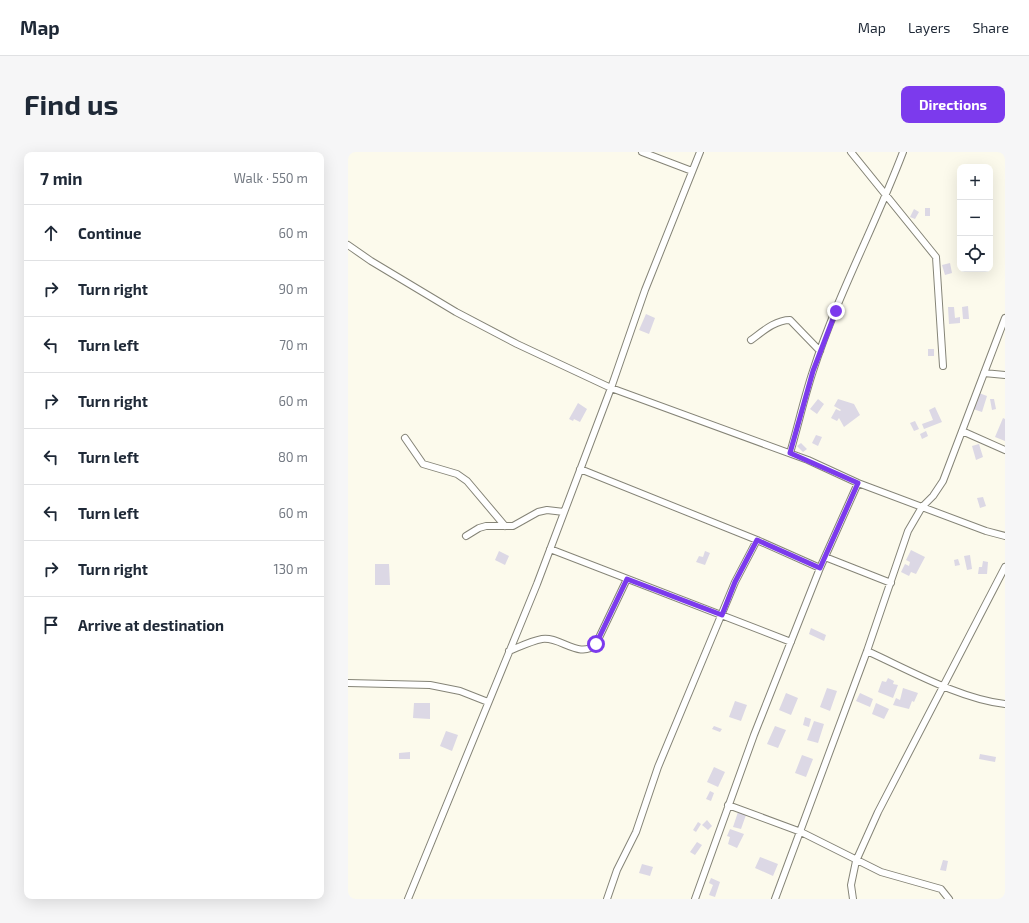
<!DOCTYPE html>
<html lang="en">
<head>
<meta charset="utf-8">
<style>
  :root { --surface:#fff; --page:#f6f6f7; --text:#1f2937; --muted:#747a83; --line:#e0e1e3; --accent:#7c3aed }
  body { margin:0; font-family:"Exo 2",sans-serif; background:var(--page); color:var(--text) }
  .controls { position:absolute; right:12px; top:12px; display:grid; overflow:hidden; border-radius:8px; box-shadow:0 4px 16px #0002 }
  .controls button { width:36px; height:36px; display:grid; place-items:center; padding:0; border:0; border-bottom:1px solid var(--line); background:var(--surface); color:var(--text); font:20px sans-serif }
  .stop { position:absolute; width:12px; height:12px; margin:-9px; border:3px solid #7c3aed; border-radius:50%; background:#fff }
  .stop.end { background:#7c3aed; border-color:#fff; box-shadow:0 1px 4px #0008 }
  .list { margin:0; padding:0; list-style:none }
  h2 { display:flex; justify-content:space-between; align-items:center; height:52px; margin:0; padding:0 16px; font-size:17px }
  h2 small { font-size:13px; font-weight:400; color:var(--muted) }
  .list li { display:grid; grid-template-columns:26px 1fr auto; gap:12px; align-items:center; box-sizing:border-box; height:56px; padding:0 16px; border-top:1px solid var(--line) }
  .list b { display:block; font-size:15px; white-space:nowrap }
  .list em { font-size:13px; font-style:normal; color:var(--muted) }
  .icon { flex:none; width:22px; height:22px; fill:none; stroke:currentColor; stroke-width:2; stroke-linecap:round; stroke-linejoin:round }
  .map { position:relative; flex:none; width:657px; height:747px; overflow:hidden; border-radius:8px }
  header { display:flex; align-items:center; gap:24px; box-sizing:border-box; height:56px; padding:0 20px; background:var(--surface); border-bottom:1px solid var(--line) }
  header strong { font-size:19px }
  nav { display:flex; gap:22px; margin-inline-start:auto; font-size:14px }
  .intro { display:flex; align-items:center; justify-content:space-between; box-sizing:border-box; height:96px; padding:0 24px }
  h1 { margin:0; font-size:28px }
  .button { padding:10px 18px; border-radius:8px; background:var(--accent); color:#fff; font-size:14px; font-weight:700 }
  main { display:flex; gap:24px; padding:0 24px }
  aside { flex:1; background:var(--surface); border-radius:8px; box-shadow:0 4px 16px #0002 }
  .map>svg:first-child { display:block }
  .building { fill:#dcd8e5 }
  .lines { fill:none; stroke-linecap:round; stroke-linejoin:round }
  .minor-casing { stroke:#858477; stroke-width:8 }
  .minor { stroke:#fff; stroke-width:6 }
  .route { stroke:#7c3aed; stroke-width:5 }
</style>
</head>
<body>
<header>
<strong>Map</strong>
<nav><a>Map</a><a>Layers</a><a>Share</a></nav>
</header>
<div class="intro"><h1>Find us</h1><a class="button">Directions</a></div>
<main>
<aside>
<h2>7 min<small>Walk · 550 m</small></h2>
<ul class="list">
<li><svg class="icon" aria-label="ahead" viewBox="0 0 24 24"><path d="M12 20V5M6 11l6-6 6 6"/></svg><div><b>Continue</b></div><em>60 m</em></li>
<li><svg class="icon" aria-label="right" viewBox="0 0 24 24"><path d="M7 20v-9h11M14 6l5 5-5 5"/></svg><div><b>Turn right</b></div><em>90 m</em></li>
<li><svg class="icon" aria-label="left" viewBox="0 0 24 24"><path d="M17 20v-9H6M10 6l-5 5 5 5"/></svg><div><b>Turn left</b></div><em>70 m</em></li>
<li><svg class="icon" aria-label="right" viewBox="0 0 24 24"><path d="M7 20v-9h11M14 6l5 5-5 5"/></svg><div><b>Turn right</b></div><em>60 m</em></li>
<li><svg class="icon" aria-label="left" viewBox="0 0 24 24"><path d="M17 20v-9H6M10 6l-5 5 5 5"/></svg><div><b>Turn left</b></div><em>80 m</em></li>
<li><svg class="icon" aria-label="left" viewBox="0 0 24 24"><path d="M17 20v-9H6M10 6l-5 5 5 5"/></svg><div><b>Turn left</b></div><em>60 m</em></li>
<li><svg class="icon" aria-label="right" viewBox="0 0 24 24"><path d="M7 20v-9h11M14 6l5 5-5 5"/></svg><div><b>Turn right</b></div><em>130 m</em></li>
<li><svg class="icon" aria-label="arrive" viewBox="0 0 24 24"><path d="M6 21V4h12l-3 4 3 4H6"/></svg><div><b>Arrive at destination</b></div></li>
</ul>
</aside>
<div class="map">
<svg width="657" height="747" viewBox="0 0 657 747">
  <rect width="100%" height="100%" fill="#fcfaec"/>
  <path class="building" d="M577 56H582V64H577Z
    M566 57 571 60 567 67 562 65Z
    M602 111 604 121 597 123 594 113Z
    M620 154 621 167H615L614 155Z
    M600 155H606L607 166 612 165V171L601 172Z
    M298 162 307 166 301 182 291 178Z
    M580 197H586V204H580Z
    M631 241 639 244 634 260 625 257Z
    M470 247 476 252 469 262 462 257Z
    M490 247 506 252 512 263 496 275 491 266 489 269 483 266 488 257 492 259 493 258 486 254Z
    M642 247H646L648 257 644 258Z
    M230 251 239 257 232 270 226 267 225 269 221 267Z
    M587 255 594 270 576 277 574 272 585 268 581 258Z
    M655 266 657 267V289L647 285Z
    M567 269 571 277 566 279 562 271Z
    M578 279 580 284 574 287 572 282Z
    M468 283 474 285 470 294 464 291Z
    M453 291 459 297 455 300 449 294Z
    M631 292 635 305 628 308 624 294Z
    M635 345 638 354 632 356 629 346Z
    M563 398 577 405 568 422 563 420 561 424 553 420 557 412 561 414 562 410 558 408Z
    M151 399 161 404 157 413 147 408Z
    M357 399 362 401 357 413 348 410 351 404 355 405Z
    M622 403 624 417 619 418 616 404Z
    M610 407 612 413 607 414 606 408Z
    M635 409 640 410 639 422H630L631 415H634Z
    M27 412H41L42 433H27Z
    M463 476 478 483 476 489 461 482Z
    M540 526 546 529 545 532 550 533 545 546 530 540 534 529 538 530Z
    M479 536 489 539 482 559 472 555Z
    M555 536 570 541 566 550 564 549 561 557 545 553 548 546 552 548Z
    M438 541 450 546 443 563 431 558Z
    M512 541 525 547 522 555 508 549Z
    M387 549 399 553 393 569 381 565Z
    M66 551H82V567L65 566Z
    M528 551 541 557 536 567 524 562Z
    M457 565 463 567 461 575 455 573Z
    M466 569 476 572 470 591 459 588Z
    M366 574 374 577 372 580 364 577Z
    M427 574 438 578 430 596 419 592Z
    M98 579 110 583 104 599 92 594Z
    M62 600V607H51V601Z
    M632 602 648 605 647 610 631 607Z
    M454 603 465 607 458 625 447 621Z
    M366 615 377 620 370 635 359 630Z
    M362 639 366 641 363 649 358 647Z
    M390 660 398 663 393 677 385 675Z
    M359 668 364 674 360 678 354 673Z
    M350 670 353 672 348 680 345 678Z
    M382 677 396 682 389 696 380 692 382 685 379 684Z
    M349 690 354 693 347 703 342 700Z
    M412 705 430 712 425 724 407 716Z
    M595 708 600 709 598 719 592 718Z
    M294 712 305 715 302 724 291 721Z
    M363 726 372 730 367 745 361 743 365 733 361 731Z"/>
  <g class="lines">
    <defs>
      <path id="minor" d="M294 0 344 19
        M503 0 588 105 595 214
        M0 93 23 109 108 160 169 192 263 236 460 308 510 331 638 379 657 384
        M403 188C414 180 427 168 442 168L472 199
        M636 221 657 223
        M614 279 657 298
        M57 286 75 312 109 322 119 329 157 374
        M442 301C450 274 456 246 465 219 489 144 527 74 555 0
        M232 317 409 388 472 416
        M118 384 131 376 138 374H165L190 360 199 358 216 360
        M202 397 443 490
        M477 405 543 431
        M161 499C171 495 183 489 194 487 212 484 232 508 248 492L279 427
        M519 499C561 518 612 547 657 552
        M0 531 82 533 112 539 140 550
        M380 653 453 680 533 720 593 737 601 747
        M60 747 189 432 263 236 297 138 352 0
        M259 747 269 718 288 680 310 615 387 430 409 388
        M347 747 406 583 472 416 510 331
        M427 747 519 499 560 379 574 355 585 344 595 329 657 166
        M505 747 503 733 508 709 530 660 657 415"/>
    </defs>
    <use href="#minor" class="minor-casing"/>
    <use href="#minor" class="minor"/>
  </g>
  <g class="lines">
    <path class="route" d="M248 492 279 427 374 463 387 430 409 388 472 416 510 331 442 301 465 219 488 159"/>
  </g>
</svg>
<div class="controls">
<button>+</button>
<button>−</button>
<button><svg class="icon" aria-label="locate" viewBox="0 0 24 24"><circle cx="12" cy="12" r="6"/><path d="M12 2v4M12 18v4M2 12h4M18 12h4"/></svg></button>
</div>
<div class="stop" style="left:248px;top:492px"></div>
<div class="stop end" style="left:488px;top:159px"></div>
</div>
</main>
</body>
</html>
